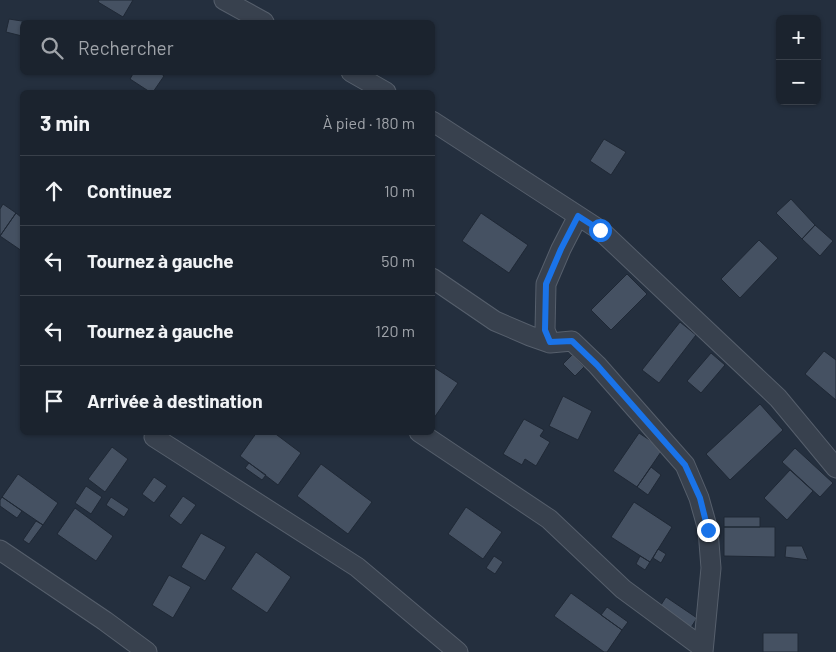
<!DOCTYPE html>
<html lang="fr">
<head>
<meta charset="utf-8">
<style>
  :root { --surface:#1b232e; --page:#242b36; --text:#f1f3f6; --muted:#a0a4aa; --line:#39404a }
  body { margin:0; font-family:Barlow,sans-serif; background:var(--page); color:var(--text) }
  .controls { position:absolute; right:15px; top:15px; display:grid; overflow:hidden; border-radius:8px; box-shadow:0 1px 4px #0004 }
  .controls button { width:45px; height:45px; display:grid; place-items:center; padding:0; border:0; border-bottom:1px solid var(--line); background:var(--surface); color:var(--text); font:25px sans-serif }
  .stop { position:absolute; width:15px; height:15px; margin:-11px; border:4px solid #1a73e8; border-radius:50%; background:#fff }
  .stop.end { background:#1a73e8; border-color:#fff; box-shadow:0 1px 5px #0008 }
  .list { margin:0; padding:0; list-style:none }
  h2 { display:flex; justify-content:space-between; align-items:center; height:65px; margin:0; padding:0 20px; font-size:21px }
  h2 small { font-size:16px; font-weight:400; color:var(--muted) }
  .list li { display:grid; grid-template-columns:32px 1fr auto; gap:15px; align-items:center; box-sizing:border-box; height:70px; padding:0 20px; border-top:1px solid var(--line) }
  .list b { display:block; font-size:19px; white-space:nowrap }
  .list em { font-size:16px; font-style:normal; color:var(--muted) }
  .icon { flex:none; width:28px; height:28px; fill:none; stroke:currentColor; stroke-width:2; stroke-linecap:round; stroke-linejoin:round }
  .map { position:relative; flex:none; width:836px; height:652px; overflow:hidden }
  .search { position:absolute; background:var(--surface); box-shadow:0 1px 4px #0004; left:20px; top:20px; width:415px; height:55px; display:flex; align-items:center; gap:12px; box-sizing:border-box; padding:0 18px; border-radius:8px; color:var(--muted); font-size:19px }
  .panel { position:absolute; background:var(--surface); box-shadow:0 1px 4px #0004; left:20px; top:90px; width:415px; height:345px; border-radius:8px }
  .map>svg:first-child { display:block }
  .building { fill:#455162; stroke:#1f2835 }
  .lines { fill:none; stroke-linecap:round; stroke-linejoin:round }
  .minor-casing { stroke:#565f6c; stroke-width:21 }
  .minor { stroke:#38414e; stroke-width:19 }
  .route { stroke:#1a73e8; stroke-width:6 }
</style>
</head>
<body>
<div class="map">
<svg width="836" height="652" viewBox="0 0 836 652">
  <rect width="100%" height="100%" fill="#242f3e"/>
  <path class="building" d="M99 0H133L123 17 98 2Z
    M9 19 28 22H22V36L6 32Z
    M134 72H159L164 76 153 92H150L130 79Z
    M604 139 626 152 611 175 590 161Z
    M791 199 815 225 802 239 776 213Z
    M3 204 16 213 0 236V209Z
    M16 213 22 218V251L0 236Z
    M481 213 528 245 509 273 462 241Z
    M815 225 833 241 820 256 802 239Z
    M759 240 778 258 740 298 721 279Z
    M627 274 647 294 611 330 591 310Z
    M680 322 696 335 659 383 642 370Z
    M824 351 836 360V400L805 374Z
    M711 353 725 365 701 393 687 381Z
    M572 355 584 367 575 376 563 364Z
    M432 366 458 383 434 418 432 417Z
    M563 396 592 411 578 440 549 426Z
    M760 404 783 430 730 480 706 454Z
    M524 419 544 430 540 436 550 442 536 466 525 459 522 465 503 454Z
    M257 432H273L301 453 278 485 240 456Z
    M639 433 663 449 637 487 613 471Z
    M112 447 128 459 105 492 88 479Z
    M795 448 833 483 820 497 782 462Z
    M249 463 266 475 262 480 245 468Z
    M321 464 372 502 348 534 297 496Z
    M651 467 661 475 648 495 637 487Z
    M790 470 813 491 787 520 764 498Z
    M18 474 58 503 43 525 2 497Z
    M154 477 167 486 154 503 142 494Z
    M86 486 102 497 91 514 75 503Z
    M183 496 196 505 181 525 169 516Z
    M2 497 22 511 17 518 0 506V500Z
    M111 497 129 509 124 517 106 505Z
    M634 502 672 527 650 562 611 537Z
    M466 507 502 532 483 559 448 534Z
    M75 508 113 536 96 561 57 534Z
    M724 517H760V527H724Z
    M36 521 43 525 29 544 23 540Z
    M724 527H775V557L724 556Z
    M201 533 226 547 205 581 181 567Z
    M786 546H802L808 560 785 557Z
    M658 549 666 554 661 563 653 558Z
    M256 552 291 577 267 613 231 589Z
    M494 556 503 562 495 574 486 568Z
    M640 556 650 562 645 570 636 564Z
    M169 575 191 587 173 618 152 605Z
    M571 593 622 630 607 652H604L554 616Z
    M666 597 697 618 690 629 659 608Z
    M607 607 628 622 622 630 601 615Z
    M763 633H798V652H763Z"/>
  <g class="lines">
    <defs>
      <path id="minor" d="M224 0 264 22
        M351 72 386 92
        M432 121 600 230 778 398 836 468
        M578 216 561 249 546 284 545 330 550 343 572 341 597 365 685 465 699 498 708 530 711 568 703 652
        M432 278 495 321 530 336 550 343
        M419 432 549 519 623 589 703 648
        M154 437 357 567 458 652
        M0 550 105 621 147 652"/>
    </defs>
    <use href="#minor" class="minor-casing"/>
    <use href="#minor" class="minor"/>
  </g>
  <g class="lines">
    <path class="route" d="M600 230 578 216 561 249 546 284 545 330 550 342 572 341 597 365 685 465 700 498 708 530"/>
  </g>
</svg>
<div class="controls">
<button>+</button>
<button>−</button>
</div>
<div class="stop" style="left:600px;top:230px"></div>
<div class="stop end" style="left:708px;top:530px"></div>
<div class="search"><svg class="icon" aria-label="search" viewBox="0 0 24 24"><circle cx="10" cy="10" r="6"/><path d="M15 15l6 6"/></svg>Rechercher</div>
<section class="panel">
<h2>3 min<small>À pied · 180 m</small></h2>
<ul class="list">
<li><svg class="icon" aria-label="ahead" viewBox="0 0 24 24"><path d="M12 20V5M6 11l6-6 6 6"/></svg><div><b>Continuez</b></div><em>10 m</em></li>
<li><svg class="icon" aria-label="left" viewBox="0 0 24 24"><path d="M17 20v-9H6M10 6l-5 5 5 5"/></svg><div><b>Tournez à gauche</b></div><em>50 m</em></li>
<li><svg class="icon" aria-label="left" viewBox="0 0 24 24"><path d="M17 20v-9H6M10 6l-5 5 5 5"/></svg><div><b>Tournez à gauche</b></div><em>120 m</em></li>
<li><svg class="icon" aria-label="arrive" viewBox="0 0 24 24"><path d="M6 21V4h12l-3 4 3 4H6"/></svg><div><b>Arrivée à destination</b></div></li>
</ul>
</section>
</div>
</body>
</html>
